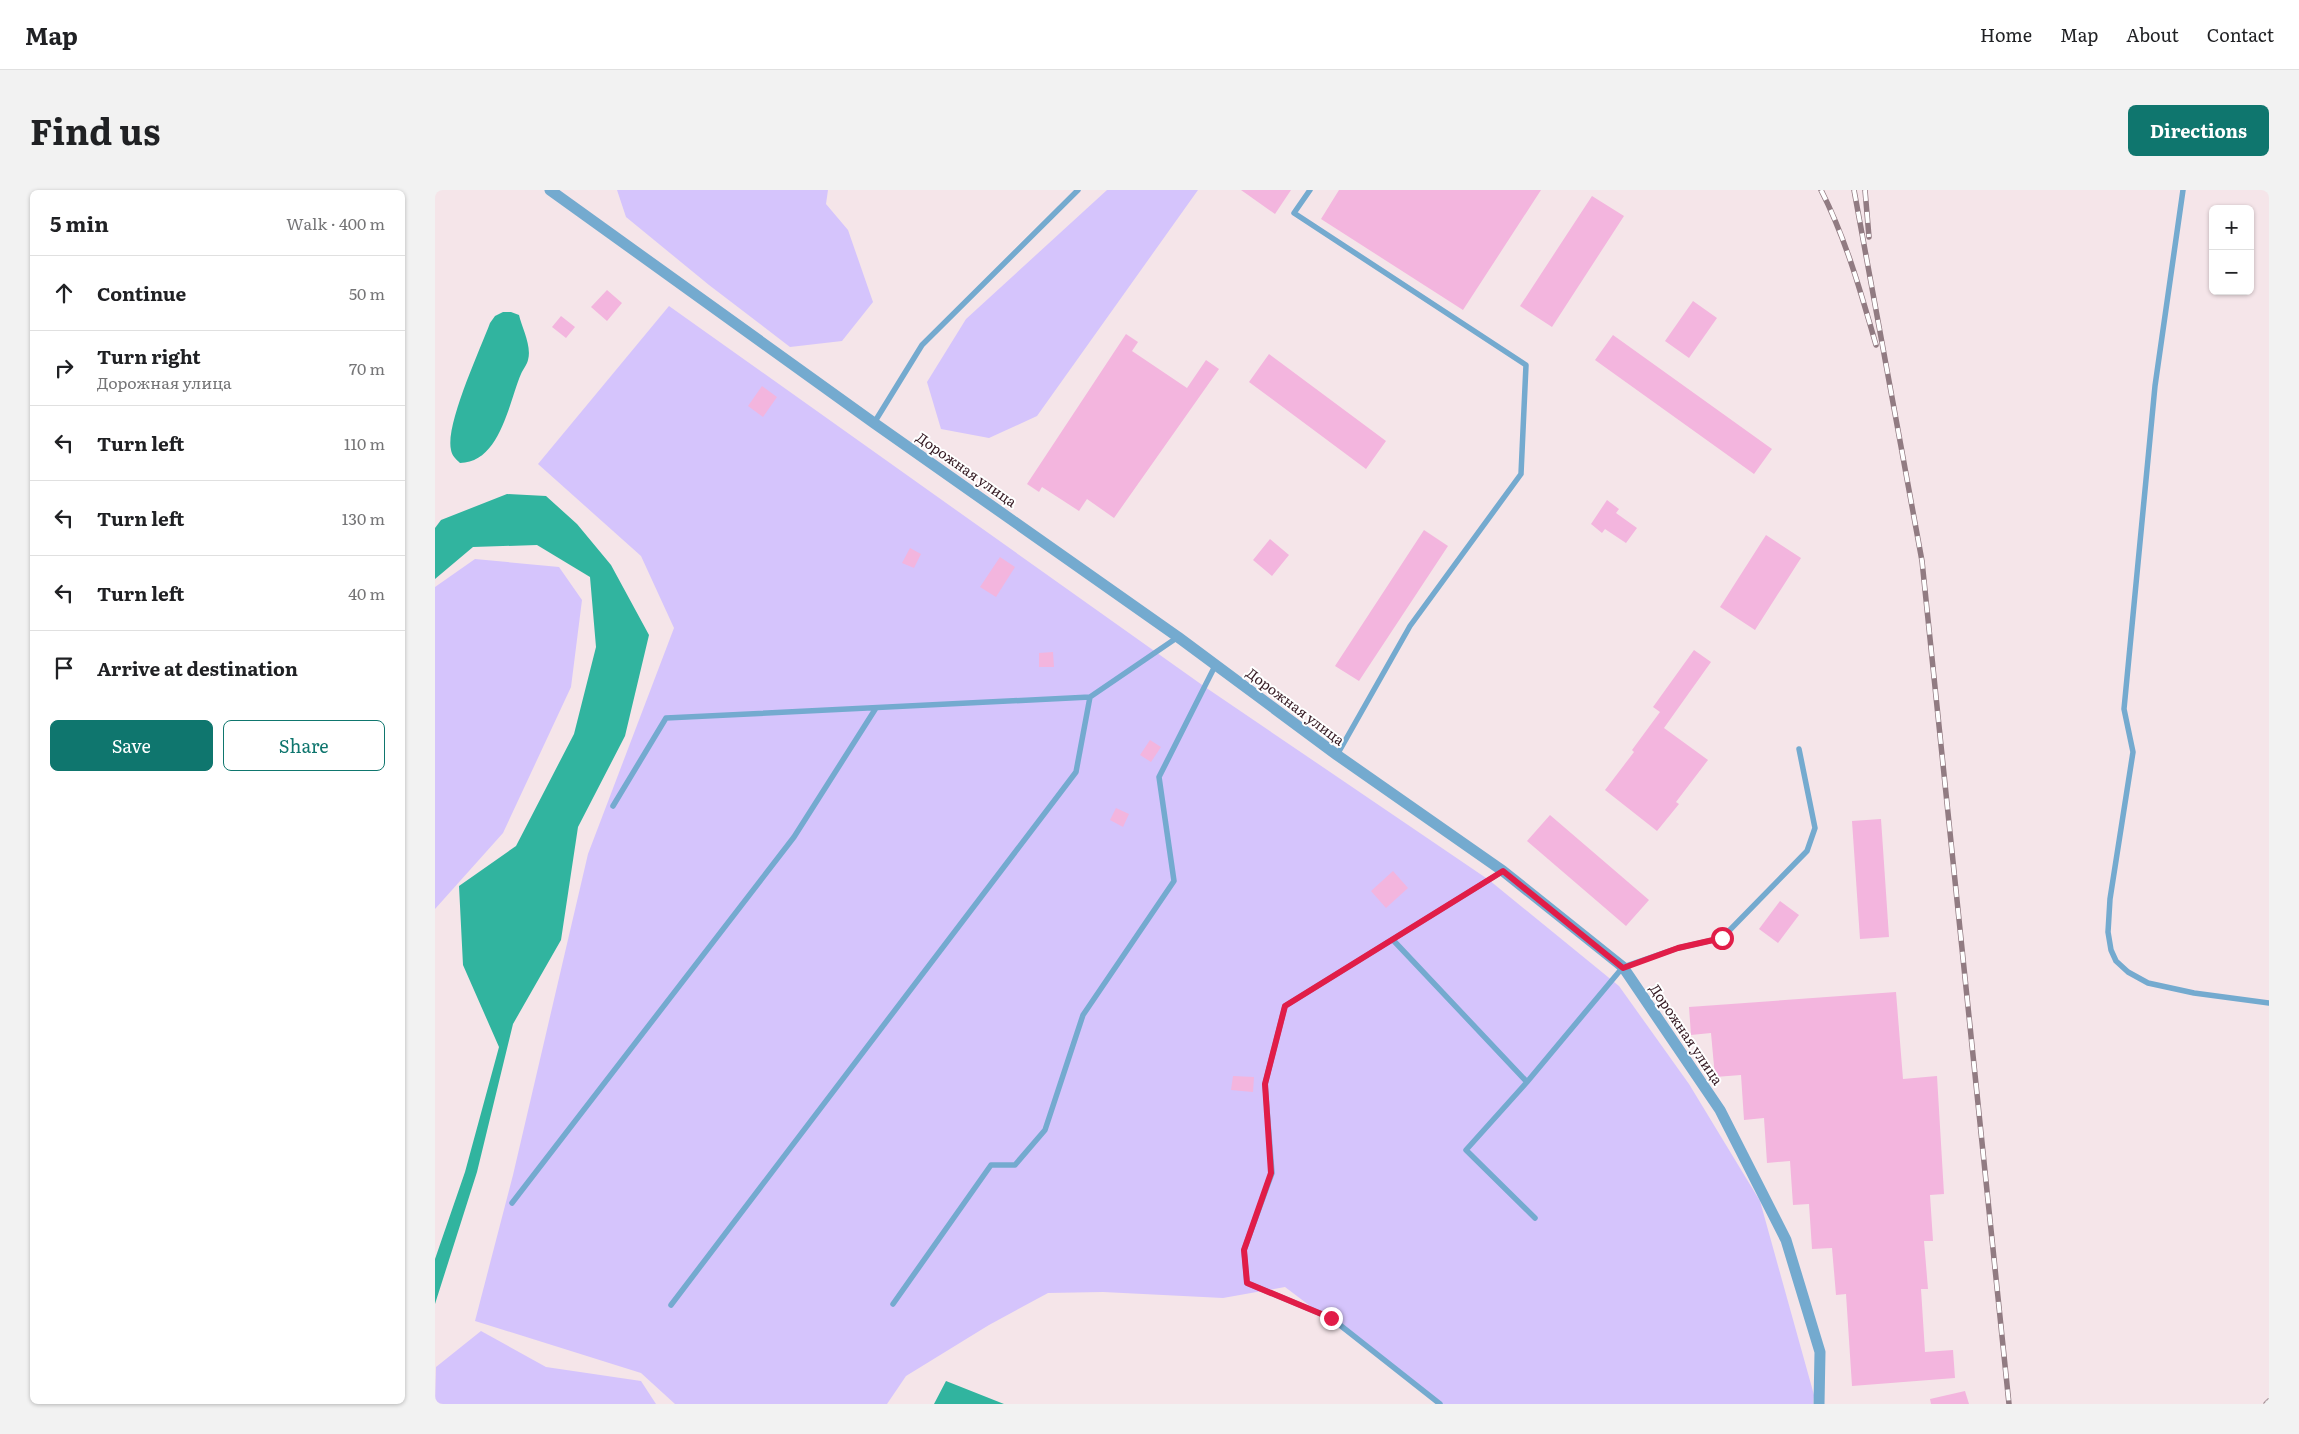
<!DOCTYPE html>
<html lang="en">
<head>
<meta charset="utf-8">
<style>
  :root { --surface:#fff; --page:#f2f2f2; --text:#202124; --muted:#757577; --line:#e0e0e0; --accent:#0f766e }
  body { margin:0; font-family:Literata,serif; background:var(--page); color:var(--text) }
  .controls { position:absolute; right:15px; top:15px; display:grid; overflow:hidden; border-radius:8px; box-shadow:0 1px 4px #0004 }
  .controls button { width:45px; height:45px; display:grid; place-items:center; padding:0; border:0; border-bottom:1px solid var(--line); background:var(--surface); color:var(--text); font:25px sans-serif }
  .stop { position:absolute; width:15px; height:15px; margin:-11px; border:4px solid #e11d48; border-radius:50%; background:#fff }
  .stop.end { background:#e11d48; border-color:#fff; box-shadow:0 1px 5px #0008 }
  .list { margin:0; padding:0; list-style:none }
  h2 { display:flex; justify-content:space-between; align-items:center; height:65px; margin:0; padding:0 20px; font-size:21px }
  h2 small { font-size:16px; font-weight:400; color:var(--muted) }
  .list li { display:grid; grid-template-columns:32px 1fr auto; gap:15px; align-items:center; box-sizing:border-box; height:75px; padding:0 20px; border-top:1px solid var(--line) }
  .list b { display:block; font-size:19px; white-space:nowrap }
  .list p { margin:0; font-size:16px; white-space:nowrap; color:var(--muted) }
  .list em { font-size:16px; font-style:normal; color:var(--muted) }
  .actions { display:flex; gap:10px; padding:15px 20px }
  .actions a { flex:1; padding:11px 0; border:1px solid var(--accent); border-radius:8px; text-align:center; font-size:18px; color:var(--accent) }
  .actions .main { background:var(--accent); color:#fff }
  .icon { flex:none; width:28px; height:28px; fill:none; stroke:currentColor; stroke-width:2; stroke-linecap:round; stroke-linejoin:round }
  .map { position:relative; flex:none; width:1834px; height:1214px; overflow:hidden; border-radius:8px }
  header { display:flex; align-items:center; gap:30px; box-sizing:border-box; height:70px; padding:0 25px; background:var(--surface); border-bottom:1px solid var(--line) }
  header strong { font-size:24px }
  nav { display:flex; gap:28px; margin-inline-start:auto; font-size:18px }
  .intro { display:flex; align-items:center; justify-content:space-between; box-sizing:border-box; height:120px; padding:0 30px }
  h1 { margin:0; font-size:35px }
  .button { padding:12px 22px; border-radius:8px; background:var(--accent); color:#fff; font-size:18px; font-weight:700 }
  main { display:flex; gap:30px; padding:0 30px }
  aside { flex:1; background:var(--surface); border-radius:8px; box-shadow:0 1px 4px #0004 }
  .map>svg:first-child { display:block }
  .green { fill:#d5c4fc }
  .water { fill:#31b49f }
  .building { fill:#f3b5de }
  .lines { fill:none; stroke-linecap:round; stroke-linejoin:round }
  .service { stroke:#74aacf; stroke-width:5.5 }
  .minor { stroke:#74aacf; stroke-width:11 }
  .rail-casing { stroke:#917b82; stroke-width:5.5 }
  .rail { stroke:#fff; stroke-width:4; stroke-dasharray:11; stroke-linecap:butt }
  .route { stroke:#e11d48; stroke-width:6 }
  .labels { text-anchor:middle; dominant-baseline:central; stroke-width:4; stroke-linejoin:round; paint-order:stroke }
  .street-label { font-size:14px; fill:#351a23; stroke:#fff }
</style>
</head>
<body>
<header>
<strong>Map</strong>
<nav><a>Home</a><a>Map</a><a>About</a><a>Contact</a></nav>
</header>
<div class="intro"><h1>Find us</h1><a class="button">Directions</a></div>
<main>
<aside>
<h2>5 min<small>Walk · 400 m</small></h2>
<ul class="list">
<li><svg class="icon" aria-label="ahead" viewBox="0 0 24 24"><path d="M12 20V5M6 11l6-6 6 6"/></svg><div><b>Continue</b></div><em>50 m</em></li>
<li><svg class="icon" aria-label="right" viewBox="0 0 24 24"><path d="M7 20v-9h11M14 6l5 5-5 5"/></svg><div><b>Turn right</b><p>Дорожная улица</p></div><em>70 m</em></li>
<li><svg class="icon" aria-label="left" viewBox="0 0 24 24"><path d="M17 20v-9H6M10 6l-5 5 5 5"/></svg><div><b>Turn left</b></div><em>110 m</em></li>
<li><svg class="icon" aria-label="left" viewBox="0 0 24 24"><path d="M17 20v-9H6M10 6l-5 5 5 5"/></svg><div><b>Turn left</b></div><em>130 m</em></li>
<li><svg class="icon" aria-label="left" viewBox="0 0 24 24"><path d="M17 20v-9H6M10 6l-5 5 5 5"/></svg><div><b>Turn left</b></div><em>40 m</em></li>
<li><svg class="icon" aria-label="arrive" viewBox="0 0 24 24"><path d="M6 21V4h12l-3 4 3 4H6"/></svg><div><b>Arrive at destination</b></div></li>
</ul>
<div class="actions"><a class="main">Save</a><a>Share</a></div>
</aside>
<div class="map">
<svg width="1834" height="1214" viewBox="0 0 1834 1214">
  <rect width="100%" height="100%" fill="#f5e5e9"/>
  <path class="green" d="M182 0H393L391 14 413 40 438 112 407 151 355 157 274 95 191 27Z
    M672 0H763L602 226 554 248 506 239 492 192 531 129Z
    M234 116 770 497 1054 690 1184 796 1254 894 1325 1011 1379 1205 1378 1214H1005L850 1097 788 1108 668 1102 613 1103 554 1135 471 1186 452 1214H240L206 1183 40 1131 78 985 153 664 239 438 206 366 103 274Z
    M40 369 124 377 147 410 136 497 68 643 0 719V397Z
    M46 1141 111 1177 206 1191 221 1214H0L1 1177Z"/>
  <path class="water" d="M68 122H76L84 125C87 138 97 156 93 170 92 175 88 179 86 184 74 212 65 273 25 273 21 269 17 266 16 260 10 235 45 160 55 133L60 126Z
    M72 304 111 306 142 334 176 375 214 445 190 546 143 637 126 750 78 834 42 982 0 1114V1069L30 982 64 857 28 775 24 696 81 656 139 544 161 457 155 387 102 355 38 357 0 389V338L6 330Z
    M511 1191 569 1214H499Z"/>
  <path class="building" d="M806 0H856L840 24Z
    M904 0H1106L1028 120 886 29Z
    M1157 6 1189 26 1117 137 1085 116Z
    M172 100 187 113 172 131 156 117Z
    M1258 111 1282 128 1254 168 1230 151Z
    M126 126 140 137 131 148 117 137Z
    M691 144 703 152 697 161 752 198 771 170 784 179 679 328 652 309 644 321 607 297 604 302 592 294Z
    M1178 145 1337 259 1319 284 1160 170Z
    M834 164 951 251 931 279 814 192Z
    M327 196 342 207 328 227 313 216Z
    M1172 310 1184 319 1181 323 1202 338 1191 353 1170 339 1167 343 1156 334Z
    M989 340 1013 356 924 491 900 476Z
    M1331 345 1366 368 1320 440 1285 417Z
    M835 349 854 365 837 386 818 370Z
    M475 358 486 364 479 378 467 373Z
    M565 367 580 377 561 407 545 397Z
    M1259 460 1276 472 1229 538 1273 570 1241 612 1244 614 1222 641 1170 600 1199 562 1197 560 1225 522 1218 517Z
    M618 462 619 477H604V463Z
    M715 550 726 557 716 572 705 565Z
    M681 618 694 624 688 637 675 630Z
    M1115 625 1214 710 1191 736 1092 651Z
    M1446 629 1454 747 1425 749 1417 631Z
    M958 681 973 698 951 718 936 701Z
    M1345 711 1364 725 1343 753 1324 739Z
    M1461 802 1468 889 1502 886 1509 1004 1495 1005 1498 1051H1489L1493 1099H1486L1490 1162 1518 1160 1520 1188 1417 1196 1411 1104 1401 1105 1397 1058 1377 1059 1374 1014 1358 1015 1355 971 1332 973 1329 928 1309 930 1306 885 1280 887 1276 843 1256 845 1254 817Z
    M798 886 819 887 818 902 796 900Z
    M1530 1201 1534 1214H1496L1495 1209Z"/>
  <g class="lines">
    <path class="service" d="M875 0 859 23 1091 175 1086 284 975 436 902 565
      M1748 0 1720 196 1689 519 1698 562 1675 709 1673 742 1676 760 1681 771 1693 782 1713 793 1759 803 1834 813
      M439 233 487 155 643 0
      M178 616 231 528 655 507
      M958 750 1092 892
      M77 1013 359 647 441 518
      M1100 1028 1031 960 1092 892 1188 777 1243 758 1287 748 1372 661 1380 638 1364 559
      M458 1114 556 975H580L610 940 648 825 739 691 724 587 781 474
      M236 1115 641 582 655 507 743 447
      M1005 1214 896 1128 812 1093 809 1060 837 983 830 894 850 816 1068 681"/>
    <path class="minor" d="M115 0 439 233 743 447 902 565 1068 681 1188 777 1285 920 1351 1050 1385 1162 1384 1214"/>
    <defs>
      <path id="rail" d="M1386 0C1411 49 1426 103 1441 155
        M1419 0 1487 371 1574 1214
        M1430 0 1434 47
        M1831 1214 1834 1211"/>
    </defs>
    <use href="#rail" class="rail-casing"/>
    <use href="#rail" class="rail"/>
  </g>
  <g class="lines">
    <path class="route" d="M896 1128 812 1093 809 1060 836 983 830 894 850 816 1068 681 1188 778 1243 758 1287 748"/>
  </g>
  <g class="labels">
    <g class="street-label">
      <text transform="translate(532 279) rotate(35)">Дорожная улица</text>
      <text transform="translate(861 516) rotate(37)">Дорожная улица</text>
      <text transform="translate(1252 844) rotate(56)">Дорожная улица</text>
    </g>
  </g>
</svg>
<div class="controls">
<button>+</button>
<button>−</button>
</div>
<div class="stop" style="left:1287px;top:748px"></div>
<div class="stop end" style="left:896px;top:1128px"></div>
</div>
</main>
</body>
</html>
